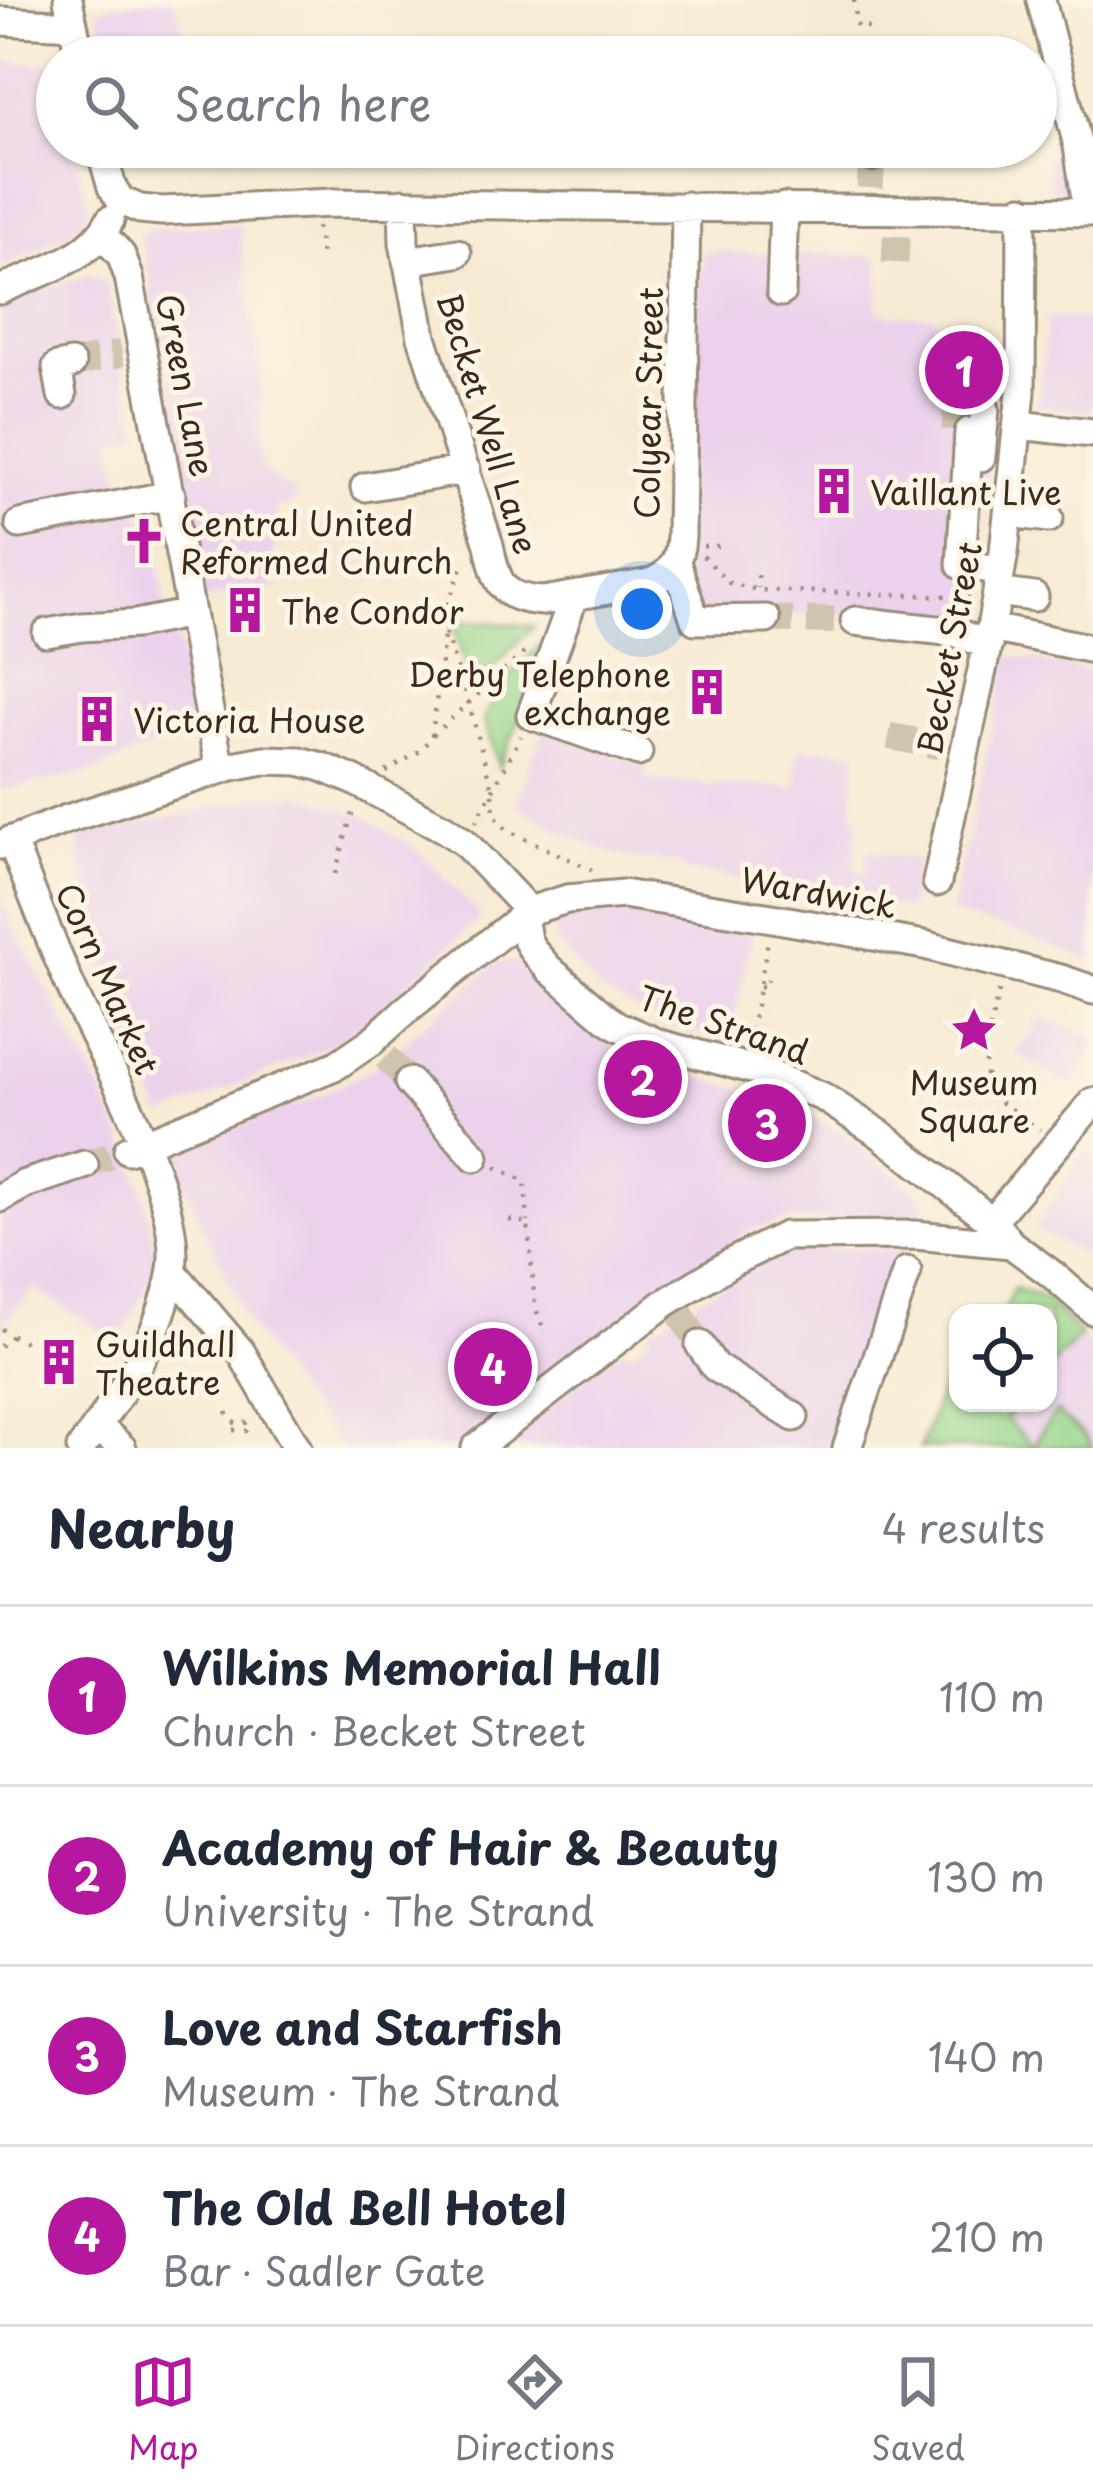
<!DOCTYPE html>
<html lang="en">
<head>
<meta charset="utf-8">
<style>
  :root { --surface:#fff; --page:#f2f2f3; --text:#1f2937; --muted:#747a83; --line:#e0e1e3; --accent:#b5179e }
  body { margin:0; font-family:"Playpen Sans",sans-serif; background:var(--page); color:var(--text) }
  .controls { position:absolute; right:36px; bottom:36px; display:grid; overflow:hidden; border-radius:24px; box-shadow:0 3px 9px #0004 }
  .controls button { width:108px; height:108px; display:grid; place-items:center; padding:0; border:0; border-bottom:3px solid var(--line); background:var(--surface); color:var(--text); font:60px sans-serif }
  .you { position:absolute; left:642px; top:609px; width:42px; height:42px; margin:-30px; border:9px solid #fff; border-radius:50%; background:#1a73e8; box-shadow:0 0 0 18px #1a73e833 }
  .badge { display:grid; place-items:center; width:78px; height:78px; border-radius:50%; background:var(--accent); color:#fff; font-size:39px; font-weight:700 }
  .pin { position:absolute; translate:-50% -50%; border:6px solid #fff; box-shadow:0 3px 12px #0006 }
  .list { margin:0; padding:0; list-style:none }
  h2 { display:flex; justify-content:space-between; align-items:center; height:156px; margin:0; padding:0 48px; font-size:51px }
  h2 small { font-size:39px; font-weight:400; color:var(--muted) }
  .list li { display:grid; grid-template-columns:78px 1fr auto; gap:36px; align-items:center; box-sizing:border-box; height:180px; padding:0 48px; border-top:3px solid var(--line) }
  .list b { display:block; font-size:45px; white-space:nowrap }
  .list p { margin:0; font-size:39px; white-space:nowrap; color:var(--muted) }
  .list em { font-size:39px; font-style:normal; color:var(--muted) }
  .icon { flex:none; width:66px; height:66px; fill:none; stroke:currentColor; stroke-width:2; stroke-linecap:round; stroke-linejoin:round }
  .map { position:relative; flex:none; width:1093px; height:1448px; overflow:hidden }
  .search { position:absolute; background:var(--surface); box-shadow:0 3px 9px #0004; left:36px; right:36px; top:36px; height:132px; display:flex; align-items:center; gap:30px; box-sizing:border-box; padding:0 42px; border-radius:66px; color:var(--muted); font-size:45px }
  .sheet { height:876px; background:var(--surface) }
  nav { display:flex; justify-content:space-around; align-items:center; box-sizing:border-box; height:168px; border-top:3px solid var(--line); background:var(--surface); font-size:33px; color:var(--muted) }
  nav a { display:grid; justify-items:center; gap:6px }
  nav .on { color:var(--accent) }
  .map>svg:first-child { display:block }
  .built { fill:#ebd1eb }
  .green { fill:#95d58b; stroke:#688054; stroke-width:3 }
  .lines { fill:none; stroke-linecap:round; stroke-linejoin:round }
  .minor-tunnel { stroke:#d1c4af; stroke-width:27; stroke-dasharray:27 14; stroke-linecap:butt }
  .minor-casing { stroke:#998a78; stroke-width:33 }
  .path { stroke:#998a78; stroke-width:4.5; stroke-dasharray:3 9; stroke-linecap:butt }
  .minor { stroke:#fff; stroke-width:27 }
  .labels { text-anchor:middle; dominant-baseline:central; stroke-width:10; stroke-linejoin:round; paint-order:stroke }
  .street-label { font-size:33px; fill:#3b2a1e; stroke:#fcf5e5 }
  .poi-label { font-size:33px; fill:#3b2a1e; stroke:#fcf5e5; text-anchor:start }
</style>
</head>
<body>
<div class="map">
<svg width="1093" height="1448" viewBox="0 0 1093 1448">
  <rect width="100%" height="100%" fill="#fcf5e5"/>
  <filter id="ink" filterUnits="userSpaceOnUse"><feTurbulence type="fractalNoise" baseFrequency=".00833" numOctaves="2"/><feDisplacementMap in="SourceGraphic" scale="24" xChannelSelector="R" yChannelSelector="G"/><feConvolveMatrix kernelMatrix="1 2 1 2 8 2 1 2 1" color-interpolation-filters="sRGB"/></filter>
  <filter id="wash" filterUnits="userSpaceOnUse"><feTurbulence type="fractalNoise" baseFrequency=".004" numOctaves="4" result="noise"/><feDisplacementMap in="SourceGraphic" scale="48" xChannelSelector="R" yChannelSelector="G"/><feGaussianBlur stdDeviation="2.7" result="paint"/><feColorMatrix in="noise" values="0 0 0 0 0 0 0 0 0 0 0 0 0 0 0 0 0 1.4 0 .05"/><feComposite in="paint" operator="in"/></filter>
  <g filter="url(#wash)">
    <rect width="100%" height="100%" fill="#f7ead3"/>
    <path class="built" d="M149 0H174L175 11H179L184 57H105L97 9Z
      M0 61 51 64 50 77 57 78V147H72L90 208 79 227 0 269Z
      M1056 125 1073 184 1067 190 1050 191V127Z
      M241 225V243L258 356 262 399 259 450 264 472 297 494 290 504 277 508 272 575 274 588 203 599 197 558 202 556 197 525H191L171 405 174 404 159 317H154L149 291 152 290 140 236 146 229 165 227Z
      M704 252 878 256 879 314 937 317 934 390 950 391V397L995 401 974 617 698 613 684 576 694 333Z
      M89 275 106 283 138 431 112 436 123 493 137 513 150 524 171 633 176 634 195 729 92 771 0 791V308L32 292Z
      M1048 317 1093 320V412L1037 406Z
      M1011 656 1093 671V961L1009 930 950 914 1008 657Z
      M544 729 646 767 645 779 708 785 796 787 797 749 857 750 852 814 859 815 854 867 859 868V873L865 874 868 851 917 859 909 909 682 869 680 864 634 858 598 849 575 839 516 805Z
      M300 795 361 815 418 850 482 917 375 1014 327 1047 162 1117 121 1019 80 855V840L83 835 272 796Z
      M0 900 95 1080 128 1150 145 1198 157 1264 119 1343 33 1287 0 1331Z
      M610 907 755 925 729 1040 687 1031 634 1009 601 991 575 964 556 941 552 922 556 916 569 911Z
      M514 961 558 1007 606 1043 648 1063 773 1099 818 1120 854 1140 919 1196 925 1205V1215L794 1221 793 1219 745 1232 459 1448H343L299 1396 248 1323 199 1218 174 1156 176 1150 323 1094 365 1073 393 1052 497 962Z
      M1041 1016 1093 1038V1048L1070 1086 1016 1053Z
      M1084 1152 1093 1156V1260L1035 1229Z
      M791 1248H906L864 1381 850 1376 828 1448H496L623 1348 629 1353 651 1337 648 1331 729 1281Z
      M1081 1335 1093 1349V1445L1083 1433 1035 1448 1004 1419 1018 1403H1048V1369Z"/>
    <path class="green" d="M452 620 534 626 472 689Z
      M542 643 549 650 499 767 484 720 496 691Z
      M1014 1288 1045 1299 1081 1335 1048 1369V1313H1004Z
      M958 1344V1403H1018L1005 1419 1034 1447 1041 1432 1057 1412 1083 1434 1093 1448H920Z"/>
  </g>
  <g filter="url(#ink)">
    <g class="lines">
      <path class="minor-tunnel" d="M870 188 872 157
        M895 263 897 225
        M71 364 122 353
        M955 430 956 406 993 409
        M766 619 855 621
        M889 736 940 746
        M386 1057 409 1082
        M84 1165 128 1150
        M679 1312 700 1345"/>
      <defs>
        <path id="minor" d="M68 0 80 57
          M1041 0 1078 146 1088 212
          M0 21 73 25
          M100 147 112 187 121 201
          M871 147 872 157
          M121 201 140 209 162 211 332 203 1093 212
          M403 203 404 243 422 337 489 545C497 584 501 598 543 601L650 583C671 575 680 560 681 537L686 206
          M103 235 121 255 129 277 220 770
          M407 261 457 253
          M0 290C38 272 90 260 110 220
          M781 292 784 207
          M62 395 57 367 71 364
          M1018 425 1093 433
          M969 432 961 565 1001 570
          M981 457 985 409
          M365 487 466 470
          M1009 513 1049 518
          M20 524 171 495
          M676 562 695 620 766 619
          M997 592 1034 597
          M574 596 531 715 638 752
          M855 621 955 632 988 645
          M991 628 1093 649
          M47 633 82 627 136 624 191 613
          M11 840C30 888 49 937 70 985 101 1055 183 1195 172 1269 162 1337 121 1394 81 1448
          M0 845 67 819 232 766 264 760 299 761 322 767 353 780 445 829 464 842 529 911
          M937 882 991 628 1004 552 1021 392 1022 209
          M529 911 524 922 527 940 534 952 549 969 606 1018 618 1026 660 1044 766 1073 823 1097 880 1134 992 1221 1011 1244 1053 1275 1093 1310
          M409 1082 475 1157
          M128 1150 337 1065 372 1041 406 1010 529 911 567 899 623 894 772 918 924 945 1061 979 1093 990
          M0 1198 25 1184 84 1165
          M992 1221 1093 1102
          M172 1271 241 1352 297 1448
          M700 1345 715 1367 794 1417
          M98 1426 122 1448
          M476 1448 665 1303 732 1262 785 1236 915 1235 1011 1244
          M847 1448 907 1271"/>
      </defs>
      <use href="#minor" class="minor-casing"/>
      <path class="path" d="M854 0 857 27 869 28
        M932 0 936 10
        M317 227 322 256
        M703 546H721
        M703 556 729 583 758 590 973 597
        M758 575V588
        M445 633 469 704 493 793 494 814 507 830 592 870
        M432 736 448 603 465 560
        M386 772 420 751 432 736 527 650
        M476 822 521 736
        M335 874 353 810
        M760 986 765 987 768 979
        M999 991 986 1043V1092L1040 1130
        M749 1042 768 941
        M496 1167 525 1181 528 1222
        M509 1220 528 1223 535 1306 545 1334
        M1 1329 25 1342
        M0 1346 12 1336
        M227 1412C231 1425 242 1428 251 1419
        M233 1430 246 1431 254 1424"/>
      <use href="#minor" class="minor"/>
    </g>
  </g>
  <defs>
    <symbol id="building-bare" viewBox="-9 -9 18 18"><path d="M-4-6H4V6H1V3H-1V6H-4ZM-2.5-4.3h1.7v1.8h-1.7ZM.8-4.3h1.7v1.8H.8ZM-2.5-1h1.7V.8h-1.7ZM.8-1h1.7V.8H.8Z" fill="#b5179e" stroke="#fcf5e5" stroke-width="2.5" paint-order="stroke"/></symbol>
    <symbol id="church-bare" viewBox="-9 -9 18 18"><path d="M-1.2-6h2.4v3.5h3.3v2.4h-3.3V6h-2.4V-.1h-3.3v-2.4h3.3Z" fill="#b5179e" stroke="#fcf5e5" stroke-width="2.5" paint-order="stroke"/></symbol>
    <symbol id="sight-bare" viewBox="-9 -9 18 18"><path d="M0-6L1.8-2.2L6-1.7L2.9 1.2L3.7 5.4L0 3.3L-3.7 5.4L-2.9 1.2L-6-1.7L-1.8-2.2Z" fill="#b5179e" stroke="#fcf5e5" stroke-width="2.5" paint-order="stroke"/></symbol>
  </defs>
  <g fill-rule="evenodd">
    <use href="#building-bare" x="801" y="458" width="66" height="66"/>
    <use href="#church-bare" x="111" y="508" width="66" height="66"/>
    <use href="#building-bare" x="212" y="577" width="66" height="66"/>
    <use href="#building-bare" x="674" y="659" width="66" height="66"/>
    <use href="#building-bare" x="64" y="686" width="66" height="66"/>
    <use href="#sight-bare" x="941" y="997" width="66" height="66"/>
    <use href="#building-bare" x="26" y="1329" width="66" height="66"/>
  </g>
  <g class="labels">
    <g class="street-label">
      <text transform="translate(187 385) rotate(79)">Green Lane</text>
      <text transform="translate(647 403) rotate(-89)">Colyear Street</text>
      <text transform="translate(489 423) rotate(73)">Becket Well Lane</text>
      <text transform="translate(948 648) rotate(-79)">Becket Street</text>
      <text transform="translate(819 891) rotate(10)">Wardwick</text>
      <text transform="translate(109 978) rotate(66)">Corn Market</text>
      <text transform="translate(724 1023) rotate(19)">The Strand</text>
    </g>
    <g class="poi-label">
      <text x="870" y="491">Vaillant Live</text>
      <text x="180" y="522">Central United<tspan x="180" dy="38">Reformed Church</tspan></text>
      <text x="281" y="610">The Condor</text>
      <text x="671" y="673" text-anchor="end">Derby Telephone<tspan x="671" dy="38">exchange</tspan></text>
      <text x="133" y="719">Victoria House</text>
      <text x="974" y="1081" text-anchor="middle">Museum<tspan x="974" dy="38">Square</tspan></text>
      <text x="95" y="1343">Guildhall<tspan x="95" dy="38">Theatre</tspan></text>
    </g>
  </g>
</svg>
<div class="controls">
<button><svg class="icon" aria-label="locate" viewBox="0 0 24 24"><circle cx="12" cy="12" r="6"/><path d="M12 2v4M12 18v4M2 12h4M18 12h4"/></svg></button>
</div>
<div class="you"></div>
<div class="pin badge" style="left:964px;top:370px">1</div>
<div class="pin badge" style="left:643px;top:1079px">2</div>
<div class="pin badge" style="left:767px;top:1123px">3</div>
<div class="pin badge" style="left:493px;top:1367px">4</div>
<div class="search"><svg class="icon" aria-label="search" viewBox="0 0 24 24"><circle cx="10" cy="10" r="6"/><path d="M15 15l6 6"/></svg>Search here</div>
</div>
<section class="sheet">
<h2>Nearby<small>4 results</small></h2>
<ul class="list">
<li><span class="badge">1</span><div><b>Wilkins Memorial Hall</b><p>Church · Becket Street</p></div><em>110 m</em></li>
<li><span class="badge">2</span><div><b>Academy of Hair &amp; Beauty</b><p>University · The Strand</p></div><em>130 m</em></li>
<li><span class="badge">3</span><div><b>Love and Starfish</b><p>Museum · The Strand</p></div><em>140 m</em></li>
<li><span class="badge">4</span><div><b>The Old Bell Hotel</b><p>Bar · Sadler Gate</p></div><em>210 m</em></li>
</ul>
</section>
<nav>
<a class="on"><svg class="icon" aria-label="map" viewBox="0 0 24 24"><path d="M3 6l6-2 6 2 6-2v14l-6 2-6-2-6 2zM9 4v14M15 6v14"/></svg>Map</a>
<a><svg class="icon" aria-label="directions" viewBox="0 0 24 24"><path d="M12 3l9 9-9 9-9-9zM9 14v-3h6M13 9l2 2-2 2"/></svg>Directions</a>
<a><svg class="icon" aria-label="saved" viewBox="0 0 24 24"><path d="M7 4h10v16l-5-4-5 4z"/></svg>Saved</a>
</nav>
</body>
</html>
